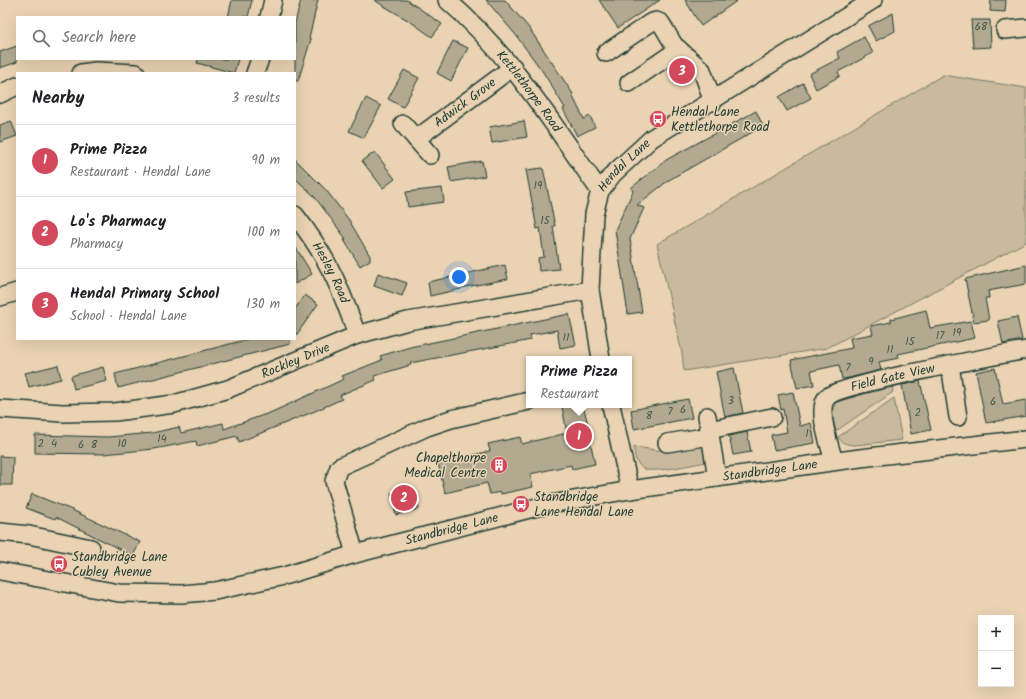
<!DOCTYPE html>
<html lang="en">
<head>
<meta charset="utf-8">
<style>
  :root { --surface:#fff; --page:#f6f6f6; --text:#202124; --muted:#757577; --line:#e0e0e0; --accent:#d1495b }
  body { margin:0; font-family:Kalam,sans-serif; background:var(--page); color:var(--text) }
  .controls { position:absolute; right:12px; bottom:12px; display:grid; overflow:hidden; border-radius:0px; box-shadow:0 4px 16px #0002 }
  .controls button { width:36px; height:36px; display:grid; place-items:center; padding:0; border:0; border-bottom:1px solid var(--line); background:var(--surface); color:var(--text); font:20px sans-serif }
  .you { position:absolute; left:459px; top:277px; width:14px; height:14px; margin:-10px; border:3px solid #fff; border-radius:50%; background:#1a73e8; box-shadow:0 0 0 6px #1a73e833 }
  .badge { display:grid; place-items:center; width:26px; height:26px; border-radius:50%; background:var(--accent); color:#fff; font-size:13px; font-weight:700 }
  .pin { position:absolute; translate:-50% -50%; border:2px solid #fff; box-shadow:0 1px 4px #0006 }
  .popup { position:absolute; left:526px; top:356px; width:106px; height:52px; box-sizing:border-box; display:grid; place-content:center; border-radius:0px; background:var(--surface); filter:drop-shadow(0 1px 3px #0005); font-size:13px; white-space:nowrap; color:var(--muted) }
  .popup b { font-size:15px; color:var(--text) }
  .popup::after { content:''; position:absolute; left:50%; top:100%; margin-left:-8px; border:8px solid transparent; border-top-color:var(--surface) }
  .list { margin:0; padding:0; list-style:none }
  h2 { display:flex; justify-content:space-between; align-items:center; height:52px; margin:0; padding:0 16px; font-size:17px }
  h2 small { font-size:13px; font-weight:400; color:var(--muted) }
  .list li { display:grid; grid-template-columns:26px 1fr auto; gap:12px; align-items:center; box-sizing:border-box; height:72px; padding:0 16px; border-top:1px solid var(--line) }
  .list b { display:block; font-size:15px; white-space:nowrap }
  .list p { margin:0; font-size:13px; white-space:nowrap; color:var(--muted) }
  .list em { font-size:13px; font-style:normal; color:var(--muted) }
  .icon { flex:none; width:22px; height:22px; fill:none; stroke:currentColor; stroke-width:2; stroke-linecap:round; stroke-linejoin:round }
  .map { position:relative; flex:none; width:1026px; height:699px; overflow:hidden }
  .search { position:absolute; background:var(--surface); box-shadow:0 4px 16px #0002; left:16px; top:16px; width:280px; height:44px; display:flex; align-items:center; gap:10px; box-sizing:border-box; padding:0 14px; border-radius:0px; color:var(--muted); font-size:15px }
  .panel { position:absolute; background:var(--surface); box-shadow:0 4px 16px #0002; left:16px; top:72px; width:280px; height:268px; border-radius:0px }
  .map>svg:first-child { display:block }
  .green { fill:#c9ba9e; stroke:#747c69 }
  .building { fill:#b2a990; stroke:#1f3d34 }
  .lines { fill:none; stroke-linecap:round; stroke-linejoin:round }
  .minor-casing { stroke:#1f3d34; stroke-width:20 }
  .minor { stroke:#ead3b3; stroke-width:17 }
  .labels { text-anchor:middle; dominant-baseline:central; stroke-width:3; stroke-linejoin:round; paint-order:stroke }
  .number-label { font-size:11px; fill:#44584b }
  .street-label { font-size:13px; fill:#1f3d34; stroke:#ead3b3 }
  .poi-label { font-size:13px; fill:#1f3d34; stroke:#ead3b3; text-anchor:start }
</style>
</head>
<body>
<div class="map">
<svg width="1026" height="699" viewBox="0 0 1026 699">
  <rect width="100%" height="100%" fill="#ead3b3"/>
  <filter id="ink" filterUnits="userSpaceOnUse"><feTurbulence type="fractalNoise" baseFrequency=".025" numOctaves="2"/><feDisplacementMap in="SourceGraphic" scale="8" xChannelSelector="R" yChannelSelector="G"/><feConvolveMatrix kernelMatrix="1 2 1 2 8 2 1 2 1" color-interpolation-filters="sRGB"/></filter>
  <g filter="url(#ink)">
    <path class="green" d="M943 75 1026 88V242L827 348 684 371 682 353 657 244Z
      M892 385 893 392 836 431C833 418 830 409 839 398Z
      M894 398 902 440 855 445C848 445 841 443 838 437Z
      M709 442 711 461C699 463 653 474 644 469 636 465 634 455 634 447L663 451Z"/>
    <path class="building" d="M232 0H252L248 17H228Z
      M301 0H318L309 38 311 39 298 81H295V23Z
      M374 0H407L442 24 432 37 411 22Z
      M486 0H505L529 28 573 94 572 95 584 119 590 116 595 127 577 136 563 109 565 108 543 72 515 34Z
      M599 0H660L618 28Z
      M685 0H738L701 26Z
      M991 0H1006L1005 12 990 11Z
      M893 13 895 31 876 41 868 26Z
      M971 20H990L991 47 973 48Z
      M864 37 873 53 838 72 840 76 816 89 809 74 840 58 837 52Z
      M453 41 468 48 451 81 437 73Z
      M17 46V62L0 68V52Z
      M198 59H238L234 73 197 63Z
      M404 70 419 78 403 107 388 99Z
      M803 83 811 98 787 111 779 97Z
      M366 98 381 106 364 138 349 131Z
      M756 111 763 126 669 180 637 205 644 208 630 239 642 312 628 314 615 230 633 191 631 188 666 160Z
      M11 121 17 136 0 142V125Z
      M524 121 527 137 492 143 489 127Z
      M375 152 395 179 383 188 362 161Z
      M295 159 326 190 349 220 370 256V260L360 266 344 240 346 239 314 196 295 178Z
      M482 161 485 176 451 182 448 167Z
      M543 168 555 226H553L559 269 539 271 538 258 544 257 540 228 537 229 526 170Z
      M442 188 444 202 408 207 406 192Z
      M295 246 312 274 295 284Z
      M505 265 508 279 461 288V289L430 296 428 282Z
      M1026 265V284L988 291 989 298H985L989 320 974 322 965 279Z
      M378 273 407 283 402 296 374 286Z
      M305 295 318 304 295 337V309Z
      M926 310 930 328 971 321 975 338 898 354 899 358 879 362 881 370 849 378 842 379 839 365 811 371 814 385 797 388 791 360 852 348 850 338 873 334 871 326 891 322V319Z
      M569 314 576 345 560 348 557 330 530 335 531 340 410 363 411 365 374 376 376 380 340 395 342 399 315 411 239 442 237 436 197 446 196 441 154 449 104 454 35 453V435L108 437 152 433 179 427 181 433 223 423 224 429 272 412 344 379 342 376 382 360 380 356 410 347Z
      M1017 317 1022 340 1003 344 998 321Z
      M249 339H290V344L118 388 115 374Z
      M58 365 61 379 29 387 25 373Z
      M103 367 107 381 74 389 71 376Z
      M734 368 743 413 725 417 716 372Z
      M995 368 1003 404 1026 400V416L986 423 976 372Z
      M920 381 931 430 911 434 902 385Z
      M793 392 800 426 811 423 815 443 774 450 771 435 787 432 783 409 781 410 778 395Z
      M688 399 692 418 634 429 631 410Z
      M571 405H583L592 440H590L595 464 572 469 571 465 530 474 533 487 501 494V492L490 494 487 483 445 493 438 463 490 451 488 444 520 437 522 444 567 433 562 407Z
      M747 432 751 452 733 455 729 436Z
      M0 456 13 457 12 485H0Z
      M414 488 419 509 396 515 391 493Z
      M32 494 72 510 140 542 133 556 56 517 55 519 26 508Z"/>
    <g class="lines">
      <defs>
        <g id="minor">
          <path id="s1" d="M447 0C512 56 551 122 600 191"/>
          <path d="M269 17 273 0"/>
          <path d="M1005 30 1026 28"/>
          <path d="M606 53 650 23 656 21 661 23 674 45 702 70 713 102"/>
          <path d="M81 73 96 71 136 73"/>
          <path d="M255 73 260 59"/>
          <path d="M629 83 679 49"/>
          <path d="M0 94 17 86"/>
          <path d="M403 124 430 155"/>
          <path id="s2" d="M416 139 513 67"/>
          <path id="s3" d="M295 215C327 256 340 286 357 335"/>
          <path d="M0 297 17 292"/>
          <path id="s4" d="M601 359 590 290 594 214 600 191 613 174 652 138 873 0"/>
          <path d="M950 365 958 417"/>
          <path d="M611 405 630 490"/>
          <path id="s5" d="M0 409 63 413 115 412 174 404 228 389 357 335 408 321 590 290"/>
          <path d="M707 416 717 478"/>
          <path d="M709 430 772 417"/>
          <path d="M667 443 710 436"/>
          <path id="s6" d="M834 461C830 446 816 410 827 397 838 385 1000 355 1026 350"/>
          <path d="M0 532 29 535 91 548"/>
          <path d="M355 554 334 481 339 467 427 427 451 419 529 401"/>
          <path id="s7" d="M0 571 119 593 181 594 215 591 284 576 355 554 545 505 630 490 860 458 1026 439"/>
        </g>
      </defs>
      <use href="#minor" class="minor-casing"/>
      <use href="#minor" class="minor"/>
    </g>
  </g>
  <defs>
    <symbol id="bus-disc" viewBox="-11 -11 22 22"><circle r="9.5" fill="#d1495b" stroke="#ead3b3"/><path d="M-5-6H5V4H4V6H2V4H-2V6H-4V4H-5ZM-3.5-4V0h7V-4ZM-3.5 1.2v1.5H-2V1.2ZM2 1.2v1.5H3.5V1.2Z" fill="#fff"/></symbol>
    <symbol id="building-disc" viewBox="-11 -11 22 22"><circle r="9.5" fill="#d1495b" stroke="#ead3b3"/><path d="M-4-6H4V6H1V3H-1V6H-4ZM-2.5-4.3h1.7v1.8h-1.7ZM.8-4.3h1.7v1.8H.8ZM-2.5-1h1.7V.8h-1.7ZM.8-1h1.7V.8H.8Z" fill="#fff"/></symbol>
  </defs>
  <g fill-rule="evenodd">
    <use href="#bus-disc" x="648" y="109" width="20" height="20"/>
    <use href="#building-disc" x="489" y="455" width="20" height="20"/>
    <use href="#bus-disc" x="511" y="494" width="20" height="20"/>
    <use href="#bus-disc" x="49" y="554" width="20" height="20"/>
  </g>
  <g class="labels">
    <g class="number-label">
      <text x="981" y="27">68</text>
      <text x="538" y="186">19</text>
      <text x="545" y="221">15</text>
      <text x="957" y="333">19</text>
      <text x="940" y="336">17</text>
      <text x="566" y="338">11</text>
      <text x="910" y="342">15</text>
      <text x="890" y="350">11</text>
      <text x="871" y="362">9</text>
      <text x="848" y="368">7</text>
      <text x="731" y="401">3</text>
      <text x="993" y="402">6</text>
      <text x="683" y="410">6</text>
      <text x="670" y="412">7</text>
      <text x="918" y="413">2</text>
      <text x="649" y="416">8</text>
      <text x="807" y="434">1</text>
      <text x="162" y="439">14</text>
      <text x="41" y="444">2</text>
      <text x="54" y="444">4</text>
      <text x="122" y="444">10</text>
      <text x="81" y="445">6</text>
      <text x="94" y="445">8</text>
    </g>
    <g class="street-label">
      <text stroke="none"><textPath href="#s1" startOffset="123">Kettlethorpe Road</textPath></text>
      <text stroke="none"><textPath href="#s2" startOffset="61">Adwick Grove</textPath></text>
      <text stroke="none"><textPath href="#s4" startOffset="205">Hendal Lane</textPath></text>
      <text stroke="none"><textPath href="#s3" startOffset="68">Hesley Road</textPath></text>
      <text stroke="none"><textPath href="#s5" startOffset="304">Rockley Drive</textPath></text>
      <text stroke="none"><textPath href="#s6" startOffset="135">Field Gate View</textPath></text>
      <text stroke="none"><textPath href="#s7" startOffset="786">Standbridge Lane</textPath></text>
      <text stroke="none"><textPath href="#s7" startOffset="462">Standbridge Lane</textPath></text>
    </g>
    <g class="poi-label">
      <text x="671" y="112">Hendal Lane<tspan x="671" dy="15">Kettlethorpe Road</tspan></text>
      <text x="486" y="458" text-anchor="end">Chapelthorpe<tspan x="486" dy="15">Medical Centre</tspan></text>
      <text x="534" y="497">Standbridge<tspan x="534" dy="15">Lane Hendal Lane</tspan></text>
      <text x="72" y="557">Standbridge Lane<tspan x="72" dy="15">Cubley Avenue</tspan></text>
    </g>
  </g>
</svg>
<div class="controls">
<button>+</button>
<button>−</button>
</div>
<div class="you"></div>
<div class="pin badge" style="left:579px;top:436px">1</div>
<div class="popup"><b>Prime Pizza</b>Restaurant</div>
<div class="pin badge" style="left:404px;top:498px">2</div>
<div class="pin badge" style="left:682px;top:71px">3</div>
<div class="search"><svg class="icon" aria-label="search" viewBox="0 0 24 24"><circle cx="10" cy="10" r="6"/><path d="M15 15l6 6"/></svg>Search here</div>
<section class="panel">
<h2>Nearby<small>3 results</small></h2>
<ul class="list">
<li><span class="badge">1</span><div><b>Prime Pizza</b><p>Restaurant · Hendal Lane</p></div><em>90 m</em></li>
<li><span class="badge">2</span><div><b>Lo's Pharmacy</b><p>Pharmacy</p></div><em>100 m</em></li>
<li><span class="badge">3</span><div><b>Hendal Primary School</b><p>School · Hendal Lane</p></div><em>130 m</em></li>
</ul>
</section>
</div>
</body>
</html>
